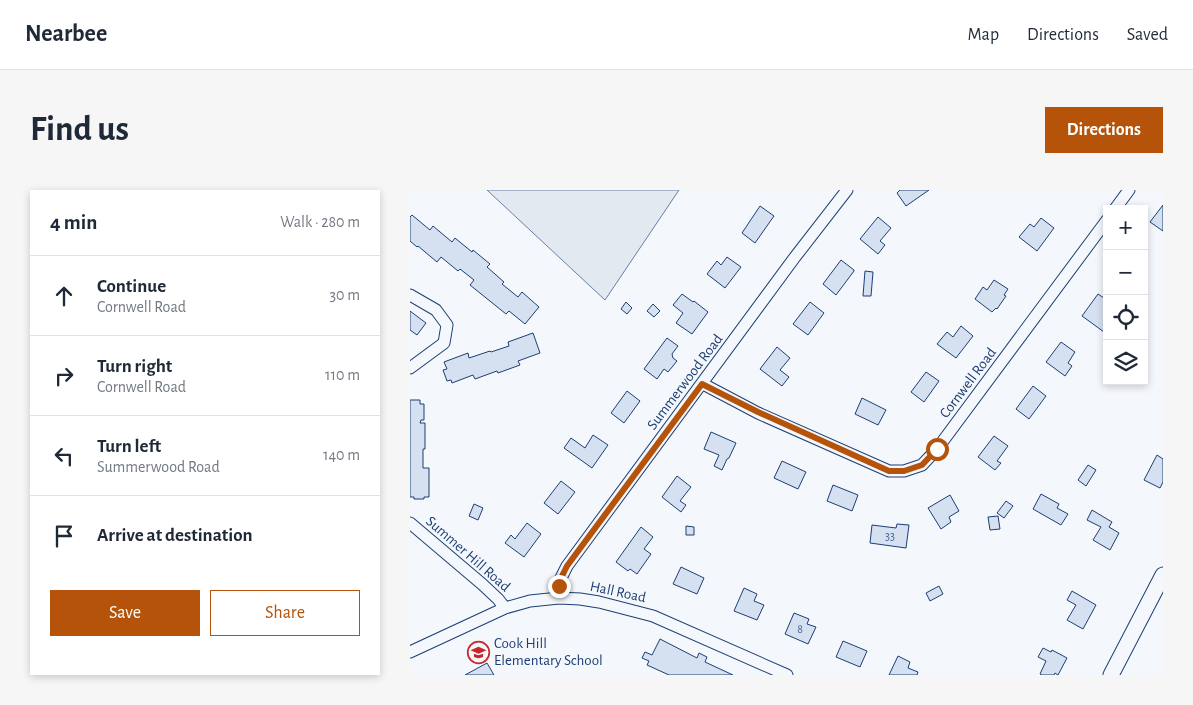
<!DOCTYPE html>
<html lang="en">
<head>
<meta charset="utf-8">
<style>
  :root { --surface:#fff; --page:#f6f6f7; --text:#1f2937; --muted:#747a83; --line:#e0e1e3; --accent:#b45309 }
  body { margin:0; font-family:"Alegreya Sans",sans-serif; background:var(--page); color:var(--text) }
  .controls { position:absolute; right:15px; top:15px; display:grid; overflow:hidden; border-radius:0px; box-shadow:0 2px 8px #0003 }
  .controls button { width:45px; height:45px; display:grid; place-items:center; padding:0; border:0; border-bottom:1px solid var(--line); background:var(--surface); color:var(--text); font:25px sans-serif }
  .stop { position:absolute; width:15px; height:15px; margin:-11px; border:4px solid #b45309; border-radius:50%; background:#fff }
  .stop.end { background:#b45309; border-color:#fff; box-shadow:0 1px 5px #0008 }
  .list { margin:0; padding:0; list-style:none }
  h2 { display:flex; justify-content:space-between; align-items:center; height:65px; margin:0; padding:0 20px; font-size:21px }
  h2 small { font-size:16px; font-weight:400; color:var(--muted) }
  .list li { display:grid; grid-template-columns:32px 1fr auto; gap:15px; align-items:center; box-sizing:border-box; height:80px; padding:0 20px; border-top:1px solid var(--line) }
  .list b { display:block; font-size:19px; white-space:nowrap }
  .list p { margin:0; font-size:16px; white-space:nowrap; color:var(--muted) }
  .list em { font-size:16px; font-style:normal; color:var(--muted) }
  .actions { display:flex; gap:10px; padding:15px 20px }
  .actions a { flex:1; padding:11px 0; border:1px solid var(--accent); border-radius:0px; text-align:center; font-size:18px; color:var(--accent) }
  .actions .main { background:var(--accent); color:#fff }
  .icon { flex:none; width:28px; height:28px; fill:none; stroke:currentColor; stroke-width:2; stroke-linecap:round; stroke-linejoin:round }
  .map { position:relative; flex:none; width:753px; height:485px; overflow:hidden; border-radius:0px }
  header { display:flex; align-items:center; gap:30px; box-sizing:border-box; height:70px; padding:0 25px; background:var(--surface); border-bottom:1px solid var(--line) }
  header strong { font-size:24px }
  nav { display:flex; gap:28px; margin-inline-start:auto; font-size:18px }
  .intro { display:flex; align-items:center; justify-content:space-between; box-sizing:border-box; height:120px; padding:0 30px }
  h1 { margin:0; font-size:35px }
  .button { padding:12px 22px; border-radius:0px; background:var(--accent); color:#fff; font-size:18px; font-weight:700 }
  main { display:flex; gap:30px; padding:0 30px }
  aside { flex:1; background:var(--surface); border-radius:0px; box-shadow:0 2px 8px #0003 }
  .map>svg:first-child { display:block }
  .green { fill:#e3e9f0; stroke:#687fa3 }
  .building { fill:#d5e0f0; stroke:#1d3f73 }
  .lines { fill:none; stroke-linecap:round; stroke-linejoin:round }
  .street-casing { stroke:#1d3f73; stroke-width:13 }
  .secondary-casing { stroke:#1d3f73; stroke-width:17 }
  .street { stroke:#f4f7fb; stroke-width:11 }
  .secondary { stroke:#f4f7fb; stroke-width:15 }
  .route { stroke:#b45309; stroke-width:6 }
  .labels { text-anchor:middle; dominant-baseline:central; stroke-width:4; stroke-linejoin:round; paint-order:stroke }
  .number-label { font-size:12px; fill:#4b6792 }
  .street-label { font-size:15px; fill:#1d3f73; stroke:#f4f7fb }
  .poi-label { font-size:15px; fill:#1d3f73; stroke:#f4f7fb; text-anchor:start }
</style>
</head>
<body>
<header>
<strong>Nearbee</strong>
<nav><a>Map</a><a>Directions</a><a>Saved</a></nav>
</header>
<div class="intro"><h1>Find us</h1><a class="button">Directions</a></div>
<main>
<aside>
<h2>4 min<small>Walk · 280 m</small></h2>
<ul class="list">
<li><svg class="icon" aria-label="ahead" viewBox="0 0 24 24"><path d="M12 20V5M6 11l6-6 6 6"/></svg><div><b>Continue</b><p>Cornwell Road</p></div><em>30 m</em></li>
<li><svg class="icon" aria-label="right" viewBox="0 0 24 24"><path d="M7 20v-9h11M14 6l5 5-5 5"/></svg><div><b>Turn right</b><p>Cornwell Road</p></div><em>110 m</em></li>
<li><svg class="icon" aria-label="left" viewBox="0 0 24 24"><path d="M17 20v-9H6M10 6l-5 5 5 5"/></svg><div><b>Turn left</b><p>Summerwood Road</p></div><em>140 m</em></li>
<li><svg class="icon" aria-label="arrive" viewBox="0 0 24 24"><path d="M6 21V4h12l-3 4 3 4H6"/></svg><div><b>Arrive at destination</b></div></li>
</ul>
<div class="actions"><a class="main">Save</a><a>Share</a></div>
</aside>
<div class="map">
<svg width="753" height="485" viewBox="0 0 753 485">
  <rect width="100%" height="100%" fill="#f4f7fb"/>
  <path class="green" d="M77 0H269L195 110Z"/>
  <path class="building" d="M490 0H519L496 16 487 3Z
    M753 15V41L740 32Z
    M350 16 364 26 345 53 332 43Z
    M2 25 20 40 23 36 42 52 45 48 62 62 63 60 80 74 77 77 94 92 92 94 108 107 112 102 129 117 115 134 99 121 96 124 60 95 64 90 50 79 48 81 31 67 27 72 8 56 7 57 0 51V27Z
    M468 27 481 38 470 51 475 55 468 64 450 49Z
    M631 28 644 38 627 61 609 47 620 34 624 37Z
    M317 67 331 77 315 98 297 84 307 71 311 75Z
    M431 70 444 80V81L426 105 413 94Z
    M455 81 463 82 461 106H453Z
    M584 90 598 99 594 105 596 106 587 119 586 118 582 122 565 109 573 97 577 100Z
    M272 104 283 112 284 111 298 122 282 144 266 133 273 123 263 115Z
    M688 104 697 110V120L695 123 697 125V138L694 142 672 126Z
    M216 112 222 118 217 124 211 119Z
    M400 112 414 123 398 145 383 134Z
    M243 114 250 121 244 127 237 121Z
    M0 121 16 133 7 145 0 140Z
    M551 136 563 146 546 168 527 154 537 142 543 147Z
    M123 143 130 163 108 171 110 175 88 183 87 181 65 189 63 185 42 193 41 190 37 191 33 180 37 179 34 172 58 163 59 168 80 161 81 162 99 156 98 152Z
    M257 148 268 156 262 164 263 168 267 171 258 182 254 179 247 189 234 179Z
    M651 152 665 162 658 173 662 176 655 186 636 172Z
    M367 157 380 168 370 180 379 187 372 196 350 179Z
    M516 182 529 191 514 212 501 202Z
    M623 196 636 206 619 229 606 219Z
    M217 201 230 211 214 233 201 223Z
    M452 208 476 220 468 235 445 224Z
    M0 210H10V214H14V230H11L10 233H15V259H13V278H19V307H14V309H4V307H0Z
    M301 242 326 253 319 268 317 269 312 280 304 276 309 265 294 259Z
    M183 245 198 255 182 278 154 258 161 248 175 258Z
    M584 246 598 256 587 271 591 273 585 280 568 267Z
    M747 265 753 269V292L750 298 734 290Z
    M372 271 396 282 388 299 364 288Z
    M678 275 686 280 676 296 668 290Z
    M267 286 281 297 270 311 276 315 271 322 252 307Z
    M151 291 165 302 148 324 134 313Z
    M423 295 448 305 442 321 417 311Z
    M631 304 649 314 647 318 658 324 651 335 623 319Z
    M540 305 549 321 539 327 541 332 531 339 518 318Z
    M596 311 603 316 594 328 587 323Z
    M64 314 73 318 68 330 59 326Z
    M682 320 702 332 699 337 709 343 700 360 683 350 691 337 677 330Z
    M588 326 590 339 580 340 578 327Z
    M117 333 131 344 114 367 95 353 101 345 105 349Z
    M487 334 499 335 496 358 460 353 462 335 486 338Z
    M276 336 284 337V345H276Z
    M231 337 243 347 234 359 241 364 227 384 220 379 218 381 206 372Z
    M271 377 294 388 287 404 263 394Z
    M529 396 533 404 520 411 516 403Z
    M334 398 347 404 344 411 354 415 347 430 324 421Z
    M662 401 686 415 673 439 657 430 666 415 657 410Z
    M384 423 399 429 397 434 406 437 398 454 375 444Z
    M250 449 287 468 289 463 297 467 295 472 323 485H259L237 475 239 471 232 468 235 462 242 465Z
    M433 451 457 461 450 477 426 467Z
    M633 458 641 462 642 460 657 468 648 485 645 483 644 485H632L630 484 636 471 628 467Z
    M488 466 500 472 498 478 508 482 507 485H479Z
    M77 473 84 485H55Z"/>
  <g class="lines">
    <defs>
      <path id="street" d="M705 19 719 0
        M0 105 26 120 37 135 34 153 0 178
        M293 194 348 223 479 281H494L512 275 527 259 697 30
        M0 333 72 394 88 409 95 418
        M149 408 150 390 157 376 385 67 437 0
        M0 462 95 418 120 411 149 408 170 409 189 412 243 426 377 485"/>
      <path id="secondary" d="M701 485 753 385"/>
    </defs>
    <use href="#street" class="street-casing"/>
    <use href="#secondary" class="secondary-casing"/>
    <use href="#street" class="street"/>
    <use href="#secondary" class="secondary"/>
  </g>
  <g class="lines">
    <path class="route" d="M149 396 150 390 157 376 292 194 348 222 479 281H494L512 275 527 259"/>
  </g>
  <defs>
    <symbol id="school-ring" viewBox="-11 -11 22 22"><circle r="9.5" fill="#f4f7fb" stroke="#c62828" stroke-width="1.5"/><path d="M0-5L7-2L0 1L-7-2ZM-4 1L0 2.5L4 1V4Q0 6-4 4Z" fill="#c62828"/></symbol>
  </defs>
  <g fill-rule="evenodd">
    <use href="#school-ring" x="56" y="450" width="25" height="25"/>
  </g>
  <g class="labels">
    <g class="number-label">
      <text x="480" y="346">33</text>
      <text x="390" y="439">8</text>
    </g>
    <g class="street-label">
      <text transform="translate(275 192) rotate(-53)">Summerwood Road</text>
      <text transform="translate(558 193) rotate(-53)">Cornwell Road</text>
      <text transform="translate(58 364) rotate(41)">Summer Hill Road</text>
      <text transform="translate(208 402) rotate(12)">Hall Road</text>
    </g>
    <g class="poi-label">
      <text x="84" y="453">Cook Hill<tspan x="84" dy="17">Elementary School</tspan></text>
    </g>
  </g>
</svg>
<div class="controls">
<button>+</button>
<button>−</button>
<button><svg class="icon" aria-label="locate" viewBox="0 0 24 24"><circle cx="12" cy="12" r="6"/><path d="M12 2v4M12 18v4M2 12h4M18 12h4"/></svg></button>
<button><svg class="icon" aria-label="layers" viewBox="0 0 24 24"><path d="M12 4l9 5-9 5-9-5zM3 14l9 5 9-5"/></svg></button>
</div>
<div class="stop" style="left:527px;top:259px"></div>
<div class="stop end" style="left:149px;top:396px"></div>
</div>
</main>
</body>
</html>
